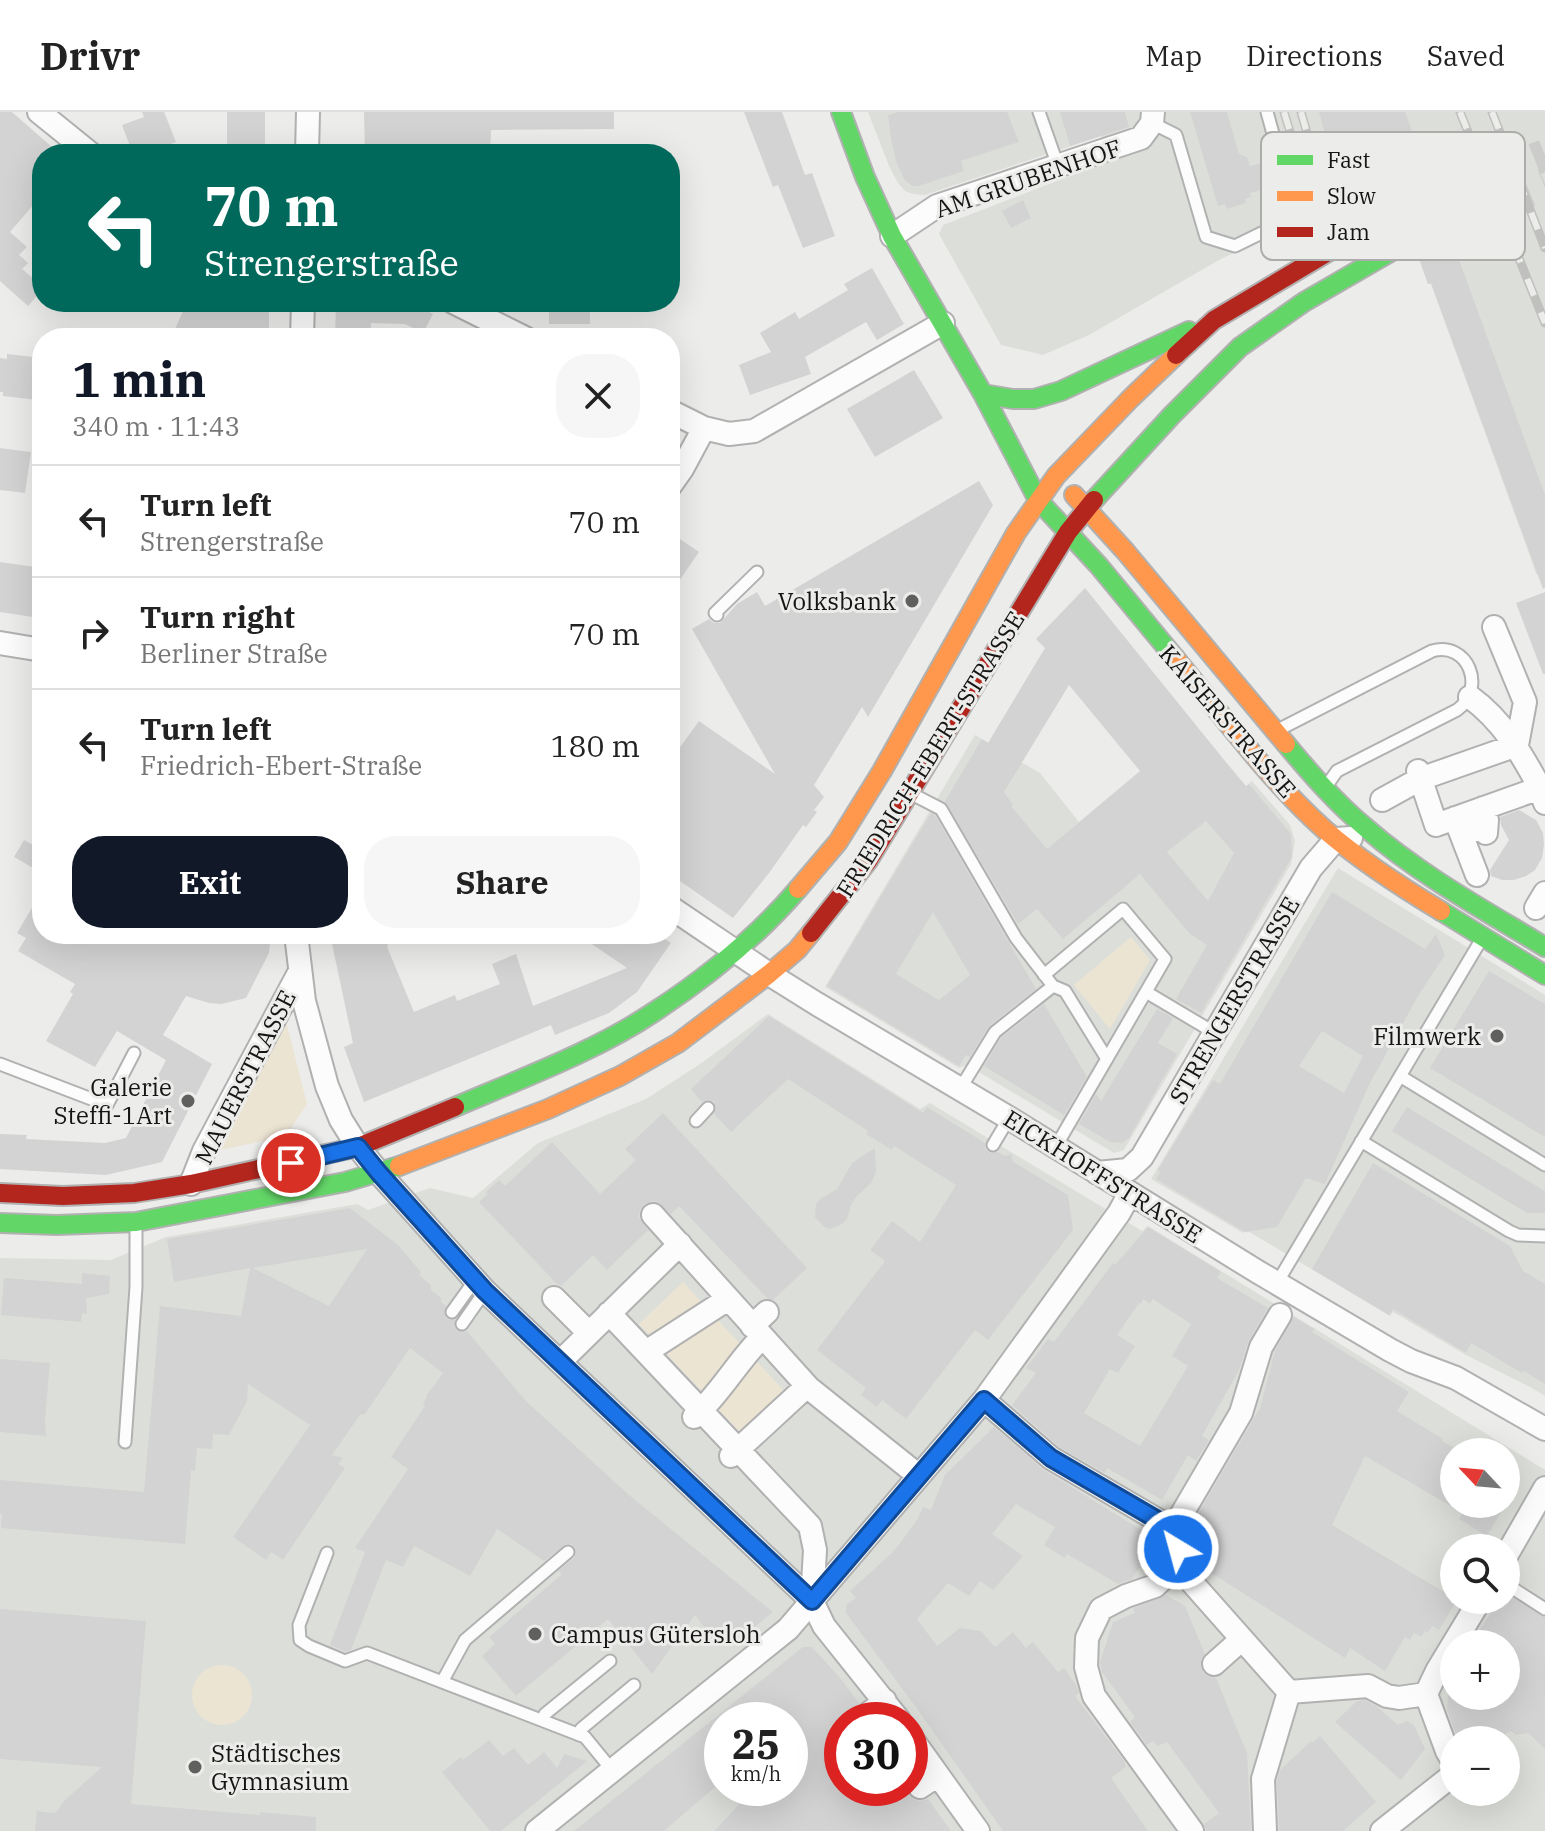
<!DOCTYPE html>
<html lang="en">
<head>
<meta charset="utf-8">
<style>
  :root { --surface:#fff; --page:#f6f6f6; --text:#222; --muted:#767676; --line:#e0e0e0; --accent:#111827 }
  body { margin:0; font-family:"IBM Plex Serif",serif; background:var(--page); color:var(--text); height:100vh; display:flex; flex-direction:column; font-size:30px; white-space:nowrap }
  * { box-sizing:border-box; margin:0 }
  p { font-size:26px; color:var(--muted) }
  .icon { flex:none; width:44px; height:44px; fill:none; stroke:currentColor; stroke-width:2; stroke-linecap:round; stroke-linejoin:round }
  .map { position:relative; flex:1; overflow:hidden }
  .details { position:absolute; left:32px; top:216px; width:648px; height:616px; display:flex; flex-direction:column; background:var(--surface); border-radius:32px; box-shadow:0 8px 32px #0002 }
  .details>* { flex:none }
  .banner { position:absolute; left:32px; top:32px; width:648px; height:168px; border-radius:32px; box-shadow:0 8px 32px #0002; background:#00695c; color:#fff; overflow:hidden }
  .needle { width:52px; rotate:296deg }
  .controls { position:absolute; left:1440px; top:1326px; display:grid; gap:16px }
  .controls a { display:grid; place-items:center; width:80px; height:80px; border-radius:50%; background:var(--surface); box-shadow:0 8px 32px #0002; font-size:40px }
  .speed { position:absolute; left:704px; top:1590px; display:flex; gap:16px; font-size:40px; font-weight:700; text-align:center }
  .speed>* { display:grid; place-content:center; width:104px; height:104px; border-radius:50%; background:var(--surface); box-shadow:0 8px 32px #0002; line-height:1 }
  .speed small { font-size:20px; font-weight:400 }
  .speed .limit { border:12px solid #d22; background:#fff; color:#111 }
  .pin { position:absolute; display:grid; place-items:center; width:68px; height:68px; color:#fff; margin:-34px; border:4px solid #fff; border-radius:50%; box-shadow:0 2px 8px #0007 }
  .me { position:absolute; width:88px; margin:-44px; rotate:323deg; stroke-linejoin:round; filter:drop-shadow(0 0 6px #0008) }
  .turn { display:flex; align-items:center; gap:28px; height:168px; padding:0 40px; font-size:36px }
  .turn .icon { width:104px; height:104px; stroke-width:2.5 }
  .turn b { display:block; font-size:56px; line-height:68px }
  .round { display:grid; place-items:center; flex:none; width:84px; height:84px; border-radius:32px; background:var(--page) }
  .summary { display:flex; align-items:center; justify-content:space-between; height:136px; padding:0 40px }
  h1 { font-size:48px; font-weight:800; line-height:60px; color:var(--accent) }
  .button { display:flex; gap:16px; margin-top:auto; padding:16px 40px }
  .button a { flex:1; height:92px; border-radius:32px; background:var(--accent); color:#fff; font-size:32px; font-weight:800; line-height:92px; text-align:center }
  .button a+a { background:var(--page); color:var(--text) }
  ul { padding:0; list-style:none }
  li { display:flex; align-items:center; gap:24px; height:112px; padding:0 40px; border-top:2px solid var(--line) }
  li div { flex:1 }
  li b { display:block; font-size:30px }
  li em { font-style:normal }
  header { display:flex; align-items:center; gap:48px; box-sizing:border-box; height:112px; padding:0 40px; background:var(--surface); border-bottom:2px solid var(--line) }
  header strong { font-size:38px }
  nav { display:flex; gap:44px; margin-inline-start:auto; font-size:28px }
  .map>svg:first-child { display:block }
</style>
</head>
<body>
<header>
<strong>Drivr</strong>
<nav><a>Map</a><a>Directions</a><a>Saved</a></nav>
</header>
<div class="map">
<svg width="1545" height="1719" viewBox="0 0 1545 1719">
  <rect width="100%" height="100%" fill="#ececeb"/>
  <path fill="#dcdfd9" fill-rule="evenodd" d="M868,0H1545V460L1537,463L1536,461L1431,172H1428L1389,66L1219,148L1089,223L1043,243L1001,233L939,122L943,113L1109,49L1101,24L925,83L913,82L905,79L898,71L889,54Z
    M975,623L1040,661L1079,710L1069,719L1140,763L1252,669L1290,713L1295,729L1291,752L1124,1038L1114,1041L967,953L959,956L825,875Z
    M1338,756L1545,883V1284L1530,1275L1466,1243L1393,1200L1390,1204L1246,1118L1243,1121L1151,1067Z
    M768,902L920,997L930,991L1142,1119L1148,1114L1545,1358V1719H0V1146L111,1148L166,1125L357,1092L368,1098L430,1076L473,1086L538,1031L646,987L700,952ZM1454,1340H1506V1392H1454ZM1454,1436H1506V1488H1454ZM1454,1532H1506V1584H1454ZM722,1608H790V1676H722ZM842,1608H910V1676H842ZM1454,1628H1506V1680H1454Z"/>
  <path fill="#ece4d3" d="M1131,825L1150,848L1110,917L1074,873Z
    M284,901L307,992L286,1024L211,1040Z
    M683,1170L707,1196L655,1229L639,1212Z
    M711,1201L746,1238L709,1287L660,1235Z
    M750,1242L785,1280L741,1321L714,1293Z
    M192 1583a30 30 0 1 1 60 0a30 30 0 1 1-60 0Z"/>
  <path fill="#d3d3d3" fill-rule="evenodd" d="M0,0H12L60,42H42V83L10,120L27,135L19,143L28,151L22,157L42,174V178L28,194L0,169Z
    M142,0H164L176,30L143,42H133L122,13L144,5Z
    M227,0H265V42H227Z
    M364,0H614V17L491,18L490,42H365Z
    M744,0H782L805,63L812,61L835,124L803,136L778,73L773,75Z
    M898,0H1007L1019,30L961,49L964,59L919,74H912L904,67L896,49L891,26L888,3Z
    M1060,0H1125L1129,15L1070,34Z
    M1190,0H1227L1239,42L1247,45L1250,54L1261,51L1268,76L1250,81L1251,85L1245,87L1246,91L1227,97L1225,92L1218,94Z
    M1319,0H1405L1545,383V476L1543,477L1431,171L1428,172L1419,146L1427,138L1430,127L1427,118L1417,111L1420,102L1418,93L1410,85L1402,82L1396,83L1379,33L1332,47Z
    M1023,88L1031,106L1011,116L1002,99Z
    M872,156L904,212L877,228L866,210L805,245L811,262L750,283L739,253L771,240L760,221L795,200L799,207L848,178L844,172Z
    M187,190L269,195V226H171Z
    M336,190H411L433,202L423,221L405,212L371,211L370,226H335Z
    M549,190H590V212H549Z
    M7,242L42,246V282L39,281L38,288L3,284V280H0V246L7,247Z
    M914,258L943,306L875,345L847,297Z
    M0,336L31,340L25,381L0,378Z
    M979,369L993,393L868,605L862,595L814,673L824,685L814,698L817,700L806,715L803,713L769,761L733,806L670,762V649L699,609L775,662L692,517L709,507L714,511H720L737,492L757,480L765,494Z
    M677,425L699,440L670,482V434Z
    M0,450L42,456V474H38L33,505L0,500Z
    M1085,476L1225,649L1246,674L1249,672L1291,722L1292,745L1201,901L1176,887L1207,833L1189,821L1140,762L1063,827L1037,797L1018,812L945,689L982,627L988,631L1045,536L1036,527ZM1069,573L1140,659L1047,737L1011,694L1013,693L1004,680ZM1206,709L1234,741L1208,789L1167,740Z
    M1545,480V562H1543L1516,491Z
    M1519,698L1536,708L1543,721L1544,733L1542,746L1535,758L1526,764L1514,768H1502L1491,764L1490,758L1509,728L1501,713L1500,705Z
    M931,701L935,703L1036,877L989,914L970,945L966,943L959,954L827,874ZM933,800L970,863L939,888L896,862Z
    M24,728L42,738V761L14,745Z
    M42,779V822H271L269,841L246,886L221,892L209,891L186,884L163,923L212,952L162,1050L106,1063L0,1057V1022L27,1023L26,1027L105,1031L126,1026L166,948L117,919L95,955L46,929L73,882L70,880L75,872L18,839L26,826L17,821Z
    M1332,780L1425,837L1436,822L1445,843L1418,884L1369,973L1325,1072L1306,1066L1277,1115L1245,1120L1156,1067L1160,1060L1158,1058L1213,968L1220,972ZM1322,919L1363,944L1344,981L1299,954Z
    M330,822H386L388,837L414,900L455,883L457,889L500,872L492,852L516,842L533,894L627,856L577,822H658L671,831L637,880L609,901L555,923L551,913L364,990L344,935L353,931Z
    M1489,859L1545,892V1025L1430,956Z
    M1044,892L1087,965L1064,1003L984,954L1001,926Z
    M1157,897L1173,906L1158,931L1177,942L1129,1026L1122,1031L1110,1030L1079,1012L1096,982L1101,989Z
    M769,904L923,1001L927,995L985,1031V1036L989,1041L998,1040L1005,1044L1012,1042V1049L1068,1083L1073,1118L988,1228L975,1218L906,1307L882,1288L877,1295L861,1283L866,1276L817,1238L885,1149L870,1138L892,1109L920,1130L956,1073L894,1034L892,1038L866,1022L868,1019L788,967L731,1020L714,1002L716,997L714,990L709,988L702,990L691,977Z
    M1407,995L1545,1079V1101H1527L1392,1019Z
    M663,1001L807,1156L773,1188L767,1186L679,1094L671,1102L658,1090L651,1089L644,1092L640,1098L639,1105L643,1112L650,1121L647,1119L607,1158L593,1143L561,1174L557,1172L479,1090L488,1082L486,1080L499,1068L505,1074L552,1030L600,1082L636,1048L625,1037Z
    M875,1036L876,1060L871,1071L855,1086L851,1093L847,1107L842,1112L830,1117L824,1115L815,1105L816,1092L820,1087L837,1077L852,1051Z
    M1373,1051L1510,1134L1523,1159L1545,1172V1272L1524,1259L1522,1261L1471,1231L1466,1241L1393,1197L1389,1203L1312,1157Z
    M350,1096L398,1133L421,1160L419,1163L431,1173V1178L441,1186V1190L446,1194L444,1200L446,1206L455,1208L454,1215L458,1219L462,1220L467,1219L526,1289L629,1383L773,1500L736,1530L720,1517L713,1527L695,1503L652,1562L608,1507L516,1584L482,1544L495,1532L489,1525L562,1462L558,1459L574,1446L576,1439L572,1432H566L544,1449L497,1417L470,1464L414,1434L403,1455L386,1448L351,1538L346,1540L330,1533L365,1440L355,1436L408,1357L391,1345L425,1294L423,1292L427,1285L426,1284L443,1261L410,1236L365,1302L360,1303L332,1343L343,1346L338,1352L345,1356L283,1448L271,1440L266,1448L233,1425L310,1313L248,1272L247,1289L229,1323L213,1322L212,1337L197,1336L195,1359L191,1358L185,1432L1,1416L2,1402H0V1368L144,1380L160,1194L241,1204L250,1156L174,1170L167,1127ZM367,1137L329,1194L253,1156Z
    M1148,1115L1221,1160L1217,1166L1268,1196L1249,1228L1239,1258L1202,1324L1209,1328L1196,1349L1188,1343L1162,1388L1107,1356L1105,1361L1059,1335L1012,1293L1036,1261L1026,1256L1048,1227L1054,1230L1113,1151L1115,1153ZM1143,1187L1150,1192L1153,1187L1191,1212L1172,1244L1188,1254L1140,1334L1084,1301L1110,1257L1118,1261L1135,1234L1117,1223L1139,1191L1141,1192Z
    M82,1161L110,1164L109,1182L86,1186L87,1202L82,1201L81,1210L1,1203L4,1166L82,1172Z
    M1294,1205L1314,1217L1312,1220L1409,1280L1397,1299L1443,1327L1442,1329L1453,1335L1443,1351L1454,1357V1396L1365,1344L1332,1413L1454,1486V1488H1457L1439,1518L1432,1514L1428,1521L1425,1519L1421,1525L1414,1521L1410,1528L1405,1525L1385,1559L1350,1536L1345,1546L1191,1448L1195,1407L1260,1296L1275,1239Z
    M0,1247L50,1251L45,1307L46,1324L0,1320Z
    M994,1315L1044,1358L1143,1419L1149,1440L1132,1467L1118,1472L1067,1442L1065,1446L1044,1433L1055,1415L1016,1392L992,1422L1023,1444L993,1478L980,1469L969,1484L948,1471L917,1507L937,1534L960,1516L981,1519L995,1535L1013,1520L1026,1536L1033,1530L1058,1560L1064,1556L1076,1573L1079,1581L1075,1584L1124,1649L1126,1655L1111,1666L1148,1719H1003L918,1598L846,1501V1493L856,1486L850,1479L895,1438L917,1408L923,1395L931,1398L945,1363Z
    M1469,1392H1506L1487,1424L1459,1407Z
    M1506,1482L1545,1505V1637L1528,1621L1517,1623L1510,1619L1494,1628H1458L1447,1598L1448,1584H1506V1532H1470L1500,1488H1506Z
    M1166,1483L1185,1494L1205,1542L1201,1548V1556L1203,1561L1209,1565L1216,1566L1247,1641L1251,1719H1206L1204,1712L1219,1701L1167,1630L1157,1634L1153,1629L1147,1633L1130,1610L1135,1605L1102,1560L1100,1550L1113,1510L1135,1501L1133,1496Z
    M0,1497L146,1509L131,1692L260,1703V1700L316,1705V1719H35L37,1699L55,1701L65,1688L102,1655L0,1647Z
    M803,1535H812L841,1567L859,1591L855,1597L856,1608H842V1676H906L908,1682L913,1687L920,1689L928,1687L951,1719H714L755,1676H790V1608H722V1669L664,1719H574Z
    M1365,1588L1376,1594L1398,1613L1407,1609L1414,1613L1425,1637L1401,1668L1335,1610L1357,1589Z
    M1320,1624L1376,1690L1343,1719H1279L1277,1669L1280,1658L1311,1629L1312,1631Z
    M489,1628L503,1644L514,1636L528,1653L544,1640L557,1656L564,1642L587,1649L501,1719H490L442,1660L461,1645L463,1648Z"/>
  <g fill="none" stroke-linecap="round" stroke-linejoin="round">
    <path stroke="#cccccb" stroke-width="32" stroke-dasharray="32 16" stroke-linecap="butt" d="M1401,101L1545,43
      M1411,128L1545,72"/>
    <g stroke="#b0b1b0" stroke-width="15">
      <path id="lane" d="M1039,0L1058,54
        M1267,0L1296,105
        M1152,11L1176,23L1206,125L1235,134L1373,66
        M717,503L715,501L757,460
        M1278,618L1432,539C1468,529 1487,576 1457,598L1337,659L1325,676
        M912,682L941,697L1016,826L1053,874L1065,879L1107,947
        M1044,863L1123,797L1165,847L1055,1036
        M1146,880L1215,921
        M0,952L107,993L134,941
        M1400,964L1545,1053
        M960,977L995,920L1053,874
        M696,1009L708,996
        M1361,1029L1509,1119L1518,1123L1545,1124
        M993,1033L1009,1006
        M1277,1171L1481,828
        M452,1200L475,1168
        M462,1212L485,1179
        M125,1330L136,1175V1113
        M327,1441L299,1513L300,1528L309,1534L345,1549L367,1541L585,1625L612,1658
        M1506,1472L1545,1497
        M442,1570L465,1528L568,1440
        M542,1608L545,1602L610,1549
        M579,1623L581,1617L634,1573"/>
    </g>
    <g stroke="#b0b1b0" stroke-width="26">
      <path id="street" d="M39,0L91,42
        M307,42L308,0
        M892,124L937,94L1141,26L1152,11L1153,0
        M453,190L525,226
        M302,226L303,190
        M670,299L704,316L729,322L754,319L943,211
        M670,374L682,357L704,316
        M0,531L42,538
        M1470,585C1503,609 1521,641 1540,676L1545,675
        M1418,659L1436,713L1540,676L1545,691
        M1382,688L1420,667L1517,633L1525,590L1494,515
        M1455,706L1477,763
        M1478,718L1483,696L1487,708L1486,721
        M670,795L769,862L817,892L1009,1006L1258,1160L1390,1238L1411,1249L1456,1266L1545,1317
        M1536,796L1545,781
        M296,822L304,889L327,974L341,1008L358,1035L379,1061L485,1179L812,1489L824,1514L899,1608
        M1097,1061L1128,1058L1142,1045L1311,756L1336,727L1351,726
        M191,1072L204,1039L300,859
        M653,1103L809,1276L919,1364
        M554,1186L589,1221
        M609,1201L810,1414L815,1438L812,1489
        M752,1214L767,1200
        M646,1240L728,1187
        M560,1250L680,1132
        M984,1288L1051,1346L1173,1417L1178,1437L1173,1457L1155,1474L1126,1484L1101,1497L1087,1526L1086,1555L1094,1584L1192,1719
        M694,1305C720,1282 737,1250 762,1225
        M731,1344L807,1274
        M1173,1417L1241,1301L1261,1235L1280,1203
        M1506,1444L1545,1376
        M1173,1457L1188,1466L1289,1580
        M1214,1552L1242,1527
        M1289,1580L1368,1574L1387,1584L1399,1586L1426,1582L1447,1639L1454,1651
        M1426,1582L1437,1559L1480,1488
        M868,1602L885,1589
        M910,1624L978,1719
        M920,1675L938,1663
        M537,1719L788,1517L984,1288L1119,1101L1130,1081
        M1265,1719L1263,1667L1289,1580
        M1382,1719L1454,1662"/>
    </g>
    <g stroke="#b0b1b0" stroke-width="22">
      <path id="fast" d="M841,0L865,65L892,124L983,282L1038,388L1099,454L1175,546
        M983,282L1013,287H1034L1061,279L1189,219
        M1094,388L1172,303L1240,235L1304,190L1411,128
        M1286,632C1311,662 1336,691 1366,716C1420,763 1484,798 1545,835
        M1441,799L1545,863
        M455,995C520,967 596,939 654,900C709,864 756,826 798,777
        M0,1111L57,1113L136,1110L345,1070L399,1054"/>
    </g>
    <g stroke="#b0b1b0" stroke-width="22">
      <path id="slow" d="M1074,383L1125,439L1286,632
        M1175,546C1222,603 1270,669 1325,718C1361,749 1401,775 1441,799
        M798,777L838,730L882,659L1016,421L1056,364L1131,286L1176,243
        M399,1054L548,997L620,964L678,931L769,862L797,838L811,821"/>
    </g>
    <g stroke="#b0b1b0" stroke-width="22">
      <path id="jam" d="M1176,243L1214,208L1328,140L1401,101
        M811,821L868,749L1068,420L1094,388
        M0,1081L63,1084L134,1081L191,1072L358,1035L455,995"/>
    </g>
    <use href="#lane" stroke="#fcfcfc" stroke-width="11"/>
    <use href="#street" stroke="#fcfcfc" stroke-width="22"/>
    <use href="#fast" stroke="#63d668" stroke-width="18"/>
    <use href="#slow" stroke="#ff974d" stroke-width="18"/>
    <use href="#jam" stroke="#b3261e" stroke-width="18"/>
    <g stroke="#c0c0bf" stroke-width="9">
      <path id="rail" d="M1284,0L1308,79
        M1301,0L1322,73
        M1460,0L1545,211
        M1492,0L1545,136"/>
    </g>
    <use href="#rail" stroke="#ecedea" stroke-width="6" stroke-dasharray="18" stroke-linecap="butt"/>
  </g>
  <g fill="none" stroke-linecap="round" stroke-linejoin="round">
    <g stroke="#114b97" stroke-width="20">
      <path id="route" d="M291,1051L358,1035L379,1061L485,1179L812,1489L984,1288L1051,1346L1173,1417L1178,1437"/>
    </g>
    <use href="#route" stroke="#1a73e8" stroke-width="14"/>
  </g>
  <g fill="#60605f" stroke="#ecedea" stroke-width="3">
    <circle cx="912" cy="489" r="8"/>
    <circle cx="1497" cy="924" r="8"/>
    <circle cx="188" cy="989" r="8"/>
    <circle cx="535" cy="1522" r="8"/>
    <circle cx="195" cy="1655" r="8"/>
  </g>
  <g text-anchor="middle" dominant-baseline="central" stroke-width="6" stroke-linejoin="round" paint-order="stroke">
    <g font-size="24" fill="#151514" stroke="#ecedea">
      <text transform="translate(1028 66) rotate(-19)">AM GRUBENHOF</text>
      <text transform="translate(1228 609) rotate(49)">KAISERSTRASSE</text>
      <text transform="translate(930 642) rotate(-58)">FRIEDRICH-EBERT-STRASSE</text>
      <text transform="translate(1234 888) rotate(-60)">STRENGERSTRASSE</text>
      <text transform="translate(245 965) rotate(-63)">MAUERSTRASSE</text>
      <text transform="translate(1103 1064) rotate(32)">EICKHOFFSTRASSE</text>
    </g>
    <g font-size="24" fill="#151514" stroke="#ecedea" text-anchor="end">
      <text x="896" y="489">Volksbank</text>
      <text x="1481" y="924">Filmwerk</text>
      <text x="172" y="975">Galerie<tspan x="172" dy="28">Steffi-1Art</tspan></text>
      <text x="551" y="1522" text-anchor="start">Campus Gütersloh</text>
      <text x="211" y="1641" text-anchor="start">Städtisches<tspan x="211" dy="28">Gymnasium</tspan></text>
    </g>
  </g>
  <rect x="1261" y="20" width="264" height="128" rx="12" fill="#ecedea" stroke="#acacaa" stroke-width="2"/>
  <rect x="1277" y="43" width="36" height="10" fill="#63d668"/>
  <rect x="1277" y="79" width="36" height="10" fill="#ff974d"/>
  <rect x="1277" y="115" width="36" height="10" fill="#b3261e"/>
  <g font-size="22" fill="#151514">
    <text x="1327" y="56">Fast</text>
    <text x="1327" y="92">Slow</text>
    <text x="1327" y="128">Jam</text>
  </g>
</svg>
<div class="controls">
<a><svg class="needle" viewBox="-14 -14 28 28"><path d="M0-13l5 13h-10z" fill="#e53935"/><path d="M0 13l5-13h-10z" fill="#767676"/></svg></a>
<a><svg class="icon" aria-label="search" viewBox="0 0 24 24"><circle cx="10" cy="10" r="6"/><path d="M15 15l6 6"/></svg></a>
<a>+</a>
<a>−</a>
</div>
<div class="speed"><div>25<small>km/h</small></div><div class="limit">30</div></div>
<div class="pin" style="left:291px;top:1051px;background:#d93025"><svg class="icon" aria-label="arrive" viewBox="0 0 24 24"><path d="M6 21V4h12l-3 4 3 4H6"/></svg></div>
<svg class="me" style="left:1178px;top:1437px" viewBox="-20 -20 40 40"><circle r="17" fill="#1a73e8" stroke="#fff" stroke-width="3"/><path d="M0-11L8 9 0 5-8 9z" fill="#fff"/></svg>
<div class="banner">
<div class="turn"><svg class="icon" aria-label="left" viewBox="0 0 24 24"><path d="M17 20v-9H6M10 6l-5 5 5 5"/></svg><div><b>70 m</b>Strengerstraße</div></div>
</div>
<section class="details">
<div class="summary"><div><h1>1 min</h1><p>340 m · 11:43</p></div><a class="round"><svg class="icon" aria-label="close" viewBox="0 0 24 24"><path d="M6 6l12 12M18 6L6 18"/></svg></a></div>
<ul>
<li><svg class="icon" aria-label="left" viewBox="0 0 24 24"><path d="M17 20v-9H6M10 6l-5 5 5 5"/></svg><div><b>Turn left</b><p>Strengerstraße</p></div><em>70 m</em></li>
<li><svg class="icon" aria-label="right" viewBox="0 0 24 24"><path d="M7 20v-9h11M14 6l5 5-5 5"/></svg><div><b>Turn right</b><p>Berliner Straße</p></div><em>70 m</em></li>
<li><svg class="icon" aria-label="left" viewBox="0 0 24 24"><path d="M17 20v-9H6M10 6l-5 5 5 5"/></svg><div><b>Turn left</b><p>Friedrich-Ebert-Straße</p></div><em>180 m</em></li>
</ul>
<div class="button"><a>Exit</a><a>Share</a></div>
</section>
</div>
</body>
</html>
